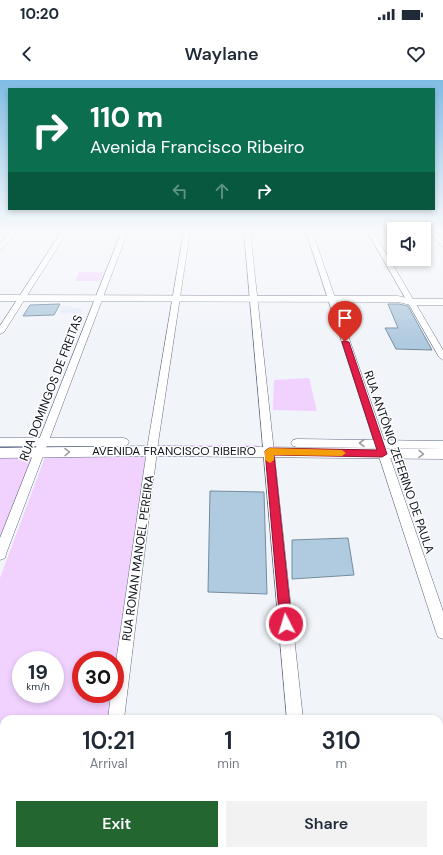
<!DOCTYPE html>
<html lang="en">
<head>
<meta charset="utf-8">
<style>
  :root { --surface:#fff; --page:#f2f2f3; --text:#1f2937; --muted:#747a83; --accent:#246630 }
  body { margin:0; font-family:"DM Sans",sans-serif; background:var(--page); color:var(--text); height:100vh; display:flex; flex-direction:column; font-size:15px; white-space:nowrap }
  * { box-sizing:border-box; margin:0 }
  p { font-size:13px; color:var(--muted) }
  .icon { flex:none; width:22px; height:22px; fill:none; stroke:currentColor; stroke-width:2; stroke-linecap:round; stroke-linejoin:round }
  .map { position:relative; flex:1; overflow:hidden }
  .sheet { position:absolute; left:0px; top:635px; width:443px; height:140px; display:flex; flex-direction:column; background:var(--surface); border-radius:12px 12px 0 0; box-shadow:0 2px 6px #0003 }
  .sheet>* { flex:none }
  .guide { position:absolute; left:8px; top:8px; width:427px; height:122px; border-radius:0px; box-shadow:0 2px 6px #0003; background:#0b6e4f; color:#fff; overflow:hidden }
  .controls { position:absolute; left:387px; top:142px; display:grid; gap:8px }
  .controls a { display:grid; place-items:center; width:44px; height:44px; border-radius:0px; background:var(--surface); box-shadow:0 2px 6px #0003; font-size:20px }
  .speed { position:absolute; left:12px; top:571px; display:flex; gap:8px; font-size:20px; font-weight:700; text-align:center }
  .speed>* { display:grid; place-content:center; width:52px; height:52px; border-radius:50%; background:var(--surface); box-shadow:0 2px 6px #0003; line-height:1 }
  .speed small { font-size:10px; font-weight:400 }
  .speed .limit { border:6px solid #d22; background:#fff; color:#111 }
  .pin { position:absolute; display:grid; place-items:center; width:34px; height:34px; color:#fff; margin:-41px -17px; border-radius:50% 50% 50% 0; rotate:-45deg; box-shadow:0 0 4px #0007 }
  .pin .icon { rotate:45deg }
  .me { position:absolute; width:44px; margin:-22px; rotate:355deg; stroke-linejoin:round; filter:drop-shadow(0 0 3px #0008) }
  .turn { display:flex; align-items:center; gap:14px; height:84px; padding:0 16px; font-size:18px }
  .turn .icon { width:52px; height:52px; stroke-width:2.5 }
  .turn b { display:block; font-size:28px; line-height:34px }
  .lanes { display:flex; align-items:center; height:38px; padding:0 16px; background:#0003; justify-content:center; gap:20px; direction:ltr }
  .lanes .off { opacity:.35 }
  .eta { display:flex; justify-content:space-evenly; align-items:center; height:68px; text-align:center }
  .eta b { font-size:24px; font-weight:600; line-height:28px }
  .action { display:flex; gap:8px; margin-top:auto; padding:8px 16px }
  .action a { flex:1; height:46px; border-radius:0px; background:var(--accent); color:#fff; font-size:16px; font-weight:600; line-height:46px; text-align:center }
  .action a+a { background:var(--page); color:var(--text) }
  .status { display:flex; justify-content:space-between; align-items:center; height:28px; padding:0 20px; background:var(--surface); direction:ltr }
  .status svg { height:11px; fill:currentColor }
  header { display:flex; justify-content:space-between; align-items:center; height:52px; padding:0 16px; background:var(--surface); font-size:18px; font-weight:600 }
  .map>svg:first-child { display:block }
</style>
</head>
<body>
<div class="status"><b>10:20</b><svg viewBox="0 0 49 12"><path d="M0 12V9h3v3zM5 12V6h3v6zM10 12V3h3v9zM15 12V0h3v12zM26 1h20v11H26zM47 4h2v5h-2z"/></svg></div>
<header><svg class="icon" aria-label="back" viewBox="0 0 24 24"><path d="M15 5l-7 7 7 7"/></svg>Waylane<svg class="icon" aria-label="heart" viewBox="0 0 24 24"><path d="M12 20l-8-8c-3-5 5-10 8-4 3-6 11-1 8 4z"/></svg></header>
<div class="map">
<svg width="443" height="775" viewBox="0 0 443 775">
  <rect width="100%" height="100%" fill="#f1f4f9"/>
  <path fill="#e6ecfa" d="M62,226H72L71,228H83L81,233L59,234Z"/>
  <path fill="#f1d2ff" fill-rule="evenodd" d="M79,192H104L100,201H75Z
    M309,298L317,331L273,330L274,300Z
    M165,365H256L261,368L161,367Z
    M34,376L0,461V377Z
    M45,377H146L115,591V580H81V614H112L108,639H4V744H0V498ZM21,580H55V614H21Z
    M0,769H4V771H82L84,775H0Z
    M256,771H285L290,775H110L114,772Z
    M443,771V775H326L330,772Z"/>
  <path fill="#b0cadf" stroke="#748ca0" d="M60,224L54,235L23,236L30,225Z
    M388,224H399L408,226L432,270L396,269L385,248H398Z
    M210,411L264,412L267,514L208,512Z
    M348,458L354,495L292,499V460Z"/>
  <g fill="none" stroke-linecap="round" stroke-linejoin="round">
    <g stroke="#626c85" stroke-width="1">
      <path id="minor" d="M11,151H17L2,169L0,170V164Z
        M62,151H68L4,252L0,254V246Z
        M122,151H128L6,474L5,478L0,480V458Z
        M184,151H190L158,363L124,639H108L111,614H115V589L148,363Z
        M244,151H250L303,639H287Z
        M306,151H312L443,531V559L438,557L436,552Z
        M367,151H373L443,270V280L439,277Z
        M428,151H434L443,161V167Z
        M0,750H4V770H0Z
        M439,753H443V773L435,771H439Z
        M88,771H108L107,775H87Z
        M298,771H318V775H298Z"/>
    </g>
    <g stroke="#626c85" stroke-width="1">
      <path id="tertiary" d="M0,215L398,216L411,219H443V225H411L398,222L0,221Z
        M0,358H123L127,359L129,362L127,365L123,366H0Z
        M297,359L443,361V369L297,367L293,366L291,363L293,360Z
        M152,366L443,369V379L152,376L0,378V368Z"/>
    </g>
    <use href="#minor" fill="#fff" fill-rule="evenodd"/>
    <use href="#tertiary" fill="#fff" fill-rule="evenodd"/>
  </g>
  <defs><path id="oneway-chevron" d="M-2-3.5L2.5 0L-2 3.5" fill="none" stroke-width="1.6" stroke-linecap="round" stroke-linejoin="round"/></defs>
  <g stroke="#9d9fa3">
    <use href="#oneway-chevron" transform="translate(362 363) rotate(-180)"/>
    <use href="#oneway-chevron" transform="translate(67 372) rotate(-1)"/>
    <use href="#oneway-chevron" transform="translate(421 374) rotate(1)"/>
  </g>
  <linearGradient id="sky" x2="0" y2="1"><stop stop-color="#7fbce4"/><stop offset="0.58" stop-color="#f9fafc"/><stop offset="1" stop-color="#f9fafc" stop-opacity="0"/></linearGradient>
  <rect width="443" height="260" fill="url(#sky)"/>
  <path fill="#e11d48" stroke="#92132f" d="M343,261L349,262L387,374L382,377L274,375L292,544L290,549L286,550L282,549L280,544L265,371L269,368L377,370L342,262Z"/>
  <path fill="#f59e0b" d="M269,368L342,370L346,373L342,376L274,375V380L270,383L265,380V371Z"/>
  <g text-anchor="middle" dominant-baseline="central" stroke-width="3" stroke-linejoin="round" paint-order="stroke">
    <g font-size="12" fill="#0b0f18" stroke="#fff">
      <text transform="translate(51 308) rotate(-69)">RUA DOMINGOS DE FREITAS</text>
      <text x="174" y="371">AVENIDA FRANCISCO RIBEIRO</text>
      <text transform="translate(399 382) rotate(71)">RUA ANTÔNIO ZEFERINO DE PAULA</text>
      <text transform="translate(138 478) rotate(-82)">RUA RONAN MANOEL PEREIRA</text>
    </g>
  </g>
</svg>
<div class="controls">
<a><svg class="icon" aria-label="sound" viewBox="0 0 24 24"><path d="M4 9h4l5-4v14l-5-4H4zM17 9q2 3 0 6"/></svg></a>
</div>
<div class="speed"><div>19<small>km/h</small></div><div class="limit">30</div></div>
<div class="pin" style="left:345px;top:262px;background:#d93025"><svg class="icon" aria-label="arrive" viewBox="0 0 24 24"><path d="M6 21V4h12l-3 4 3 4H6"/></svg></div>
<svg class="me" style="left:286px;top:544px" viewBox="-20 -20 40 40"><circle r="17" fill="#e11d48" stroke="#fff" stroke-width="3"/><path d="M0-11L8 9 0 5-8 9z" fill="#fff"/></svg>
<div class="guide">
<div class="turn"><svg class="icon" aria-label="right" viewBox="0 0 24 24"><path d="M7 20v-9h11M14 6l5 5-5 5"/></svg><div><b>110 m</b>Avenida Francisco Ribeiro</div></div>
<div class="lanes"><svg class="icon off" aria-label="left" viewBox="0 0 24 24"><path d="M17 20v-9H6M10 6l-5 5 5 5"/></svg><svg class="icon off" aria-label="ahead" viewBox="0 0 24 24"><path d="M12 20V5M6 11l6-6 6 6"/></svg><svg class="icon" aria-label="right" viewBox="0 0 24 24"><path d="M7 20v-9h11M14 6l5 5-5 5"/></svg></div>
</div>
<section class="sheet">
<div class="eta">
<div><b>10:21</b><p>Arrival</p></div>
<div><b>1</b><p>min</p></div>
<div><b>310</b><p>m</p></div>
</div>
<div class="action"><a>Exit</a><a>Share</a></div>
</section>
</div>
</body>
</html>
